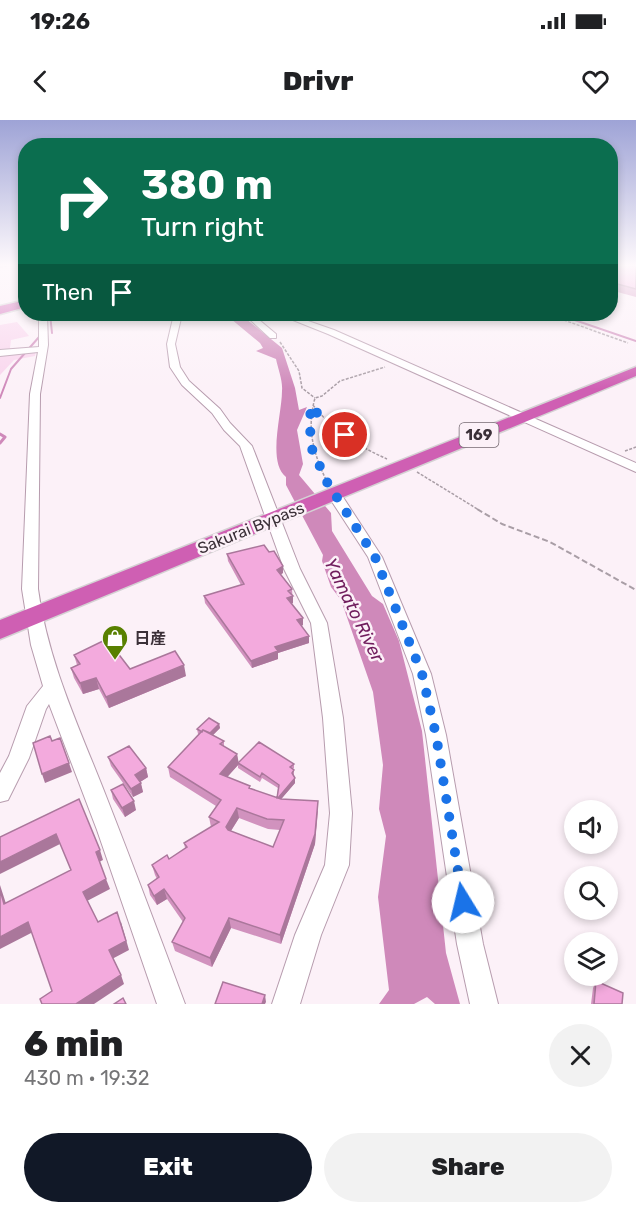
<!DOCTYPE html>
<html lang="en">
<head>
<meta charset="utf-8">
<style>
  :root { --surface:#fff; --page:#f2f2f2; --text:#202124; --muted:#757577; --accent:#111827 }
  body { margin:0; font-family:Rubik,"Noto Sans JP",sans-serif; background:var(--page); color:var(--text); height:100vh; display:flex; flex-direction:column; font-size:22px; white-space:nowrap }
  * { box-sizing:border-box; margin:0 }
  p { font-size:20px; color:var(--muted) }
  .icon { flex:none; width:33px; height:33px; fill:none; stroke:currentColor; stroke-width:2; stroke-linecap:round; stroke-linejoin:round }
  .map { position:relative; height:884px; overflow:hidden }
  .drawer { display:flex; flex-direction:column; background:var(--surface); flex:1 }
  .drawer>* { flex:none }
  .banner { position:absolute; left:18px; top:18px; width:600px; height:183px; border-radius:24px; box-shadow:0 3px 9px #0003; background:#0b6e4f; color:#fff; overflow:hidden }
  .buttons { position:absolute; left:564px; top:680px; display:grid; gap:12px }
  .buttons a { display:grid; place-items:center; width:54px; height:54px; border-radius:50%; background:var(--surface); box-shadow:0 3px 9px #0003; font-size:30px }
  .pin { position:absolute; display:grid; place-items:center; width:51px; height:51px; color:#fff; margin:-26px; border:3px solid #fff; border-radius:50%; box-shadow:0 2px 6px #0007 }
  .me { position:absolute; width:66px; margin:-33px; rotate:351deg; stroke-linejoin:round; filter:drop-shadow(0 0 4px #0008) }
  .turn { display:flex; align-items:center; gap:21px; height:126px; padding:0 24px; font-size:27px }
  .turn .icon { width:78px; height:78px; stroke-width:2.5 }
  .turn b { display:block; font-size:42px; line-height:51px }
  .then { display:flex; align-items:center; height:57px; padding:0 24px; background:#0003; gap:12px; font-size:22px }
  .round { display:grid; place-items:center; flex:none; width:63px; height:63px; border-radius:32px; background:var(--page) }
  .headline { display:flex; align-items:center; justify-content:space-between; height:102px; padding:0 24px }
  h1 { font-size:36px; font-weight:800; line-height:45px }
  .primary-button { display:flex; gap:12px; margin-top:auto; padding:12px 24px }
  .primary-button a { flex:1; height:69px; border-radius:36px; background:var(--accent); color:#fff; font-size:24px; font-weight:800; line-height:69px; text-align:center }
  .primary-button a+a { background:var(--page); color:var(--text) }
  .status { display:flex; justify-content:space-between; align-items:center; height:42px; padding:0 30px; background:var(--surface); direction:ltr }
  .status svg { height:16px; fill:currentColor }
  header { display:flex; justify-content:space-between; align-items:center; height:78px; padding:0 24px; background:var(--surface); font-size:27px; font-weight:800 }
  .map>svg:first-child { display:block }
</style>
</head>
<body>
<div class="status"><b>19:26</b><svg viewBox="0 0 49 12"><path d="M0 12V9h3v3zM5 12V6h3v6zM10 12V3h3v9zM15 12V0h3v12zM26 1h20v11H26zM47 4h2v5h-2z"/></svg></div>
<header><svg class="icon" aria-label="back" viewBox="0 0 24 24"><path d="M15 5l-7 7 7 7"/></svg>Drivr<svg class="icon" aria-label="heart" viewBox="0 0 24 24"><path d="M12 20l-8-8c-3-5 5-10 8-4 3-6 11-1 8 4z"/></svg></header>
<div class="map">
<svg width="636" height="884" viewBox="0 0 636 884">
  <rect width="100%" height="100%" fill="#fcf1f8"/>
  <path fill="#f9d4ed" d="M17,202L29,216L11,220L10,228L37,227L35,236L14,240L0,255V205Z"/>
  <path fill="#cf89ba" d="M225,194H240L282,228L295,268L299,290L307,287L297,310L303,344L299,355L331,393L332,411L372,476L383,484L399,521L422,611L446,833L460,884H435L427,877L414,884H379L389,870L378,777L386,716L379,689L383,645L373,572L341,480L331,467L322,441L323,435L286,365V357C267,342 282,294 282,271C283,261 278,249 276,239L256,231L263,228L260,223Z"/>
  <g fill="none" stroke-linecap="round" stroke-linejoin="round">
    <path stroke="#cf89ba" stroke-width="2" d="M50,194L52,213
      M557,194L636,221
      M0,278L11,249L39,217"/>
    <path stroke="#cf89ba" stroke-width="3" d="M0,314L5,317L0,323"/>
    <g stroke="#b79cae" stroke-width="2">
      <path id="minor" d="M39,194H47L48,225L40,274L38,469C48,542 79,607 106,676C133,745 159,814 185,884H157L97,710L49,584L46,589L29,638L8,680L0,682V653L9,636L27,586L43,566L31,525L22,469L30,274L38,232L0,236V230L39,227Z
        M174,194H182L175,224L180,247L189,261L220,289L230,303L252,326L300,449L327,503L343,598L352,693L349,745L321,815L300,884H272L295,815L325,745L330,693L323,598L311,503L284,449L240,326L224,310L212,293L182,265L170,247L167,224Z
        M244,194H252L276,214V218H270Z
        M278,194H288L334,210L636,343V352L328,214Z
        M334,370L339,371L382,437L431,554L446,615L483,824L498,884H470L457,824L426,615L413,554L368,437L327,374Z"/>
    </g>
    <g stroke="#d4d1d3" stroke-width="3">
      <path id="highway" d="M26,180V187L0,194V186Z
        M636,247V256L0,519V500Z"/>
    </g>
    <path stroke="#a99ea6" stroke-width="1.5" stroke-dasharray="3 1.5" stroke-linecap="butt" d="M0,147L17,145
      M547,194L628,223
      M280,222L299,251L302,268L315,278
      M313,285C332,310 358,326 387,339
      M625,331L636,327
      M417,352L479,390
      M328,364C314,335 306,310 315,278L322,276L340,261L385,247"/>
    <path stroke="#a99ea6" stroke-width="2" stroke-dasharray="6 3" stroke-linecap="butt" d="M477,389L502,404L550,422L636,470"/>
    <use href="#minor" fill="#fff" fill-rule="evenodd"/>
    <use href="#highway" fill="#cf5fb3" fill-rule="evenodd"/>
  </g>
  <path fill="#d192be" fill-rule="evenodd" d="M610,146H636V177L610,170Z
    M227,434L283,453L281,454L292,469L293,483L291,484L303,505L301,506L309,523L278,533V539L252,548L205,483L204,476L241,465L228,441Z
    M74,535L130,549L186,556L109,588L99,569L83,574L74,558L71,548L77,545Z
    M219,604L220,608L213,615L224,621V627L237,634L238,643L294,644V648L293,649L294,650V656L295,658V663L281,679L318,691L315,724L281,824L231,808L212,847L175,831L172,822L183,802L167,779L157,785L150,775L148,765L157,759L155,755L152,745L169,739L185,728L184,723L211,707L209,697L216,686L170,657L168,647L199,614H198L197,609ZM238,645V648L260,662L262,658L278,668L277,678L250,669L227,657ZM239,698L268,709L280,710L273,727L231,711Z
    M108,637L146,648L148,657L140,662L143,672L133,677L111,646Z
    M111,670L136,690L125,697L113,679Z
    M596,861L622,884H591L593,868Z"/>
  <path fill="#aa779b" d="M283,446V453L278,456L277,450Z
    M293,476V483L287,485V478Z
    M303,498V505L297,508V500Z
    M309,516V523L278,533V539L252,548L251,541L275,527Z
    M184,545L186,556L109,588L106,577Z
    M96,558L99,569L83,574L80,563Z
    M219,604L220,608L208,620V615Z
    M237,634L239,644L221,664L220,654Z
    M69,643L72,652L45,663L42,654Z
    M146,648L148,657L137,664L135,655Z
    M295,658V663L277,684V680Z
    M141,663L143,672L133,677L131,669Z
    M134,681L136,690L125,697L122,688Z
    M318,681L315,724L281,824L280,815Z
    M237,688L239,698L227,717L226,707Z
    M56,714L60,724L0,754V742Z
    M100,730L103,740L99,742L96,732Z
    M106,759L110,769L87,781L83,772Z
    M0,765L9,793L4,784L0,770Z
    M164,769L167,779L157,785L154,776Z
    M229,798L231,808L212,847L210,838Z
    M28,802L33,812L0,829V817Z
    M121,802L129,830L112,839L109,830Z
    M121,855L124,864L94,884H76Z
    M265,875L266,882L265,884H262Z"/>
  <path fill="#f3aadd" stroke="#aa779b" stroke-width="1.5" fill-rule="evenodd" d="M618,145L636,146V169L610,162V146Z
    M264,425L269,432L274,431L283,446L277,450L292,469L288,471L293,476L287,478L303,498L297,500L309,516L275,527L278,531L251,541L204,476L244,464L227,434Z
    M107,519L130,549L175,531L184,545L106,577L96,558L80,563L71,548L80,544L74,535Z
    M209,598L219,604L210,613L203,610L202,612L197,609Z
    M203,610L224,621L220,624L237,634L220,654L250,666L249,668L281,679L318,681L315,714L280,815L229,798L210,838L172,822L185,798L164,769L154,776L148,765L159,757L152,745L167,735L169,739L187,727L184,723L219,702L209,697L221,680L168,647ZM237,688L267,699L284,700L273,727L228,710L226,707Z
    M50,616L52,621L60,618L69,643L42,654L33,623Z
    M259,622L294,644L290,647L294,650L292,653L295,658L278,678H277L279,665L262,653L260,657L238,643Z
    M129,626L146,648L135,655L141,663L131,669L108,637Z
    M123,664L134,681L122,688L111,670Z
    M79,679L100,730L96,732L106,759L83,772L98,802L117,792L126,821L109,830L121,855L76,884H42L40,879L52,871L28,802L0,817V770L4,784L71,750L56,714L0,742V717Z
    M596,861L623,873L622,884H594Z
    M223,862L265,875L262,884H215Z
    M123,878L126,884H114Z"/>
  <linearGradient id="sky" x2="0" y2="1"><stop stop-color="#9ea3d6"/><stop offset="0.54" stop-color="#fef9fc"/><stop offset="1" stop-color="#fef9fc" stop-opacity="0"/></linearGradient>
  <rect width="636" height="269" fill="url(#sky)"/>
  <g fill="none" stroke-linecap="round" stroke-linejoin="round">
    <path stroke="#1a73e8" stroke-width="10" stroke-dasharray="0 18" d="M345,315L317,293L313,285L309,299L312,329L327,362L375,437L422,554L436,615L463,782"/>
  </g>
  <defs>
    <g id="shop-pin" transform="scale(1.35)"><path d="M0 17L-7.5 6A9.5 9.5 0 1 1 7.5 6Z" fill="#588000" stroke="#fcf1f8"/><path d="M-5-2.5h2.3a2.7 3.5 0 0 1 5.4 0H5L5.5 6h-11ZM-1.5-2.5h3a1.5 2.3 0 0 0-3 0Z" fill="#fff"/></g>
  </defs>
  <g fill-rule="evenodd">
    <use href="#shop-pin" x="115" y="518"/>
  </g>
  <g text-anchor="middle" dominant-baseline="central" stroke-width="5" stroke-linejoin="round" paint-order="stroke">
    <rect fill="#fcf1f8" stroke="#756a72" stroke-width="1.5" x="459.5" y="303" width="39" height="24" rx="4.5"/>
    <g font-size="15" font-weight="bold" fill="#3b3038">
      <text x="479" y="315">169</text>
    </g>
    <g font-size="16" fill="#3b3038" stroke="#fcf1f8">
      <text transform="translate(251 408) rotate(-22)">Sakurai Bypass</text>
    </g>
    <g font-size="16" font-weight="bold" fill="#3b3038" stroke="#fcf1f8" text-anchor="start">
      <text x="134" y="518">日産</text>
    </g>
    <g font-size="18" font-style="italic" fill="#701d5d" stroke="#fcf1f8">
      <text transform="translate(354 490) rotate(64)">Yamato River</text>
    </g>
  </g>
</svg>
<div class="buttons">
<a><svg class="icon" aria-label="sound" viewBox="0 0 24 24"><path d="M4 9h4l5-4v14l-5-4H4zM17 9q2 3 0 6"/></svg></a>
<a><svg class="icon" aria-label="search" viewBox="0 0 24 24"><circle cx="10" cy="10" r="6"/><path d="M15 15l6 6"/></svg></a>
<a><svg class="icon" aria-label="layers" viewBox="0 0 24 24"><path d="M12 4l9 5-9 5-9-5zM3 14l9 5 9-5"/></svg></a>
</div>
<div class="pin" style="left:345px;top:315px;background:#d93025"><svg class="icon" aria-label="arrive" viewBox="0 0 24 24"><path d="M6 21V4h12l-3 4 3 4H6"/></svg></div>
<svg class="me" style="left:463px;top:782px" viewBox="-20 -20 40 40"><circle r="19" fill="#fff"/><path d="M0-13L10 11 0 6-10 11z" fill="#1a73e8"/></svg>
<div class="banner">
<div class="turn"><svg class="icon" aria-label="right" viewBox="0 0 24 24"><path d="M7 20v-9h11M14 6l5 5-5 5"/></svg><div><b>380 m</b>Turn right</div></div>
<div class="then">Then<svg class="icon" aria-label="arrive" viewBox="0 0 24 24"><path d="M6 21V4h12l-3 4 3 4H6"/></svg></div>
</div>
</div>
<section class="drawer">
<div class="headline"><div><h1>6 min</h1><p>430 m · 19:32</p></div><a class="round"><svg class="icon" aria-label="close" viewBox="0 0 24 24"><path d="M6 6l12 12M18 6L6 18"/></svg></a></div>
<div class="primary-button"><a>Exit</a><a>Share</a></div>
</section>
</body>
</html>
